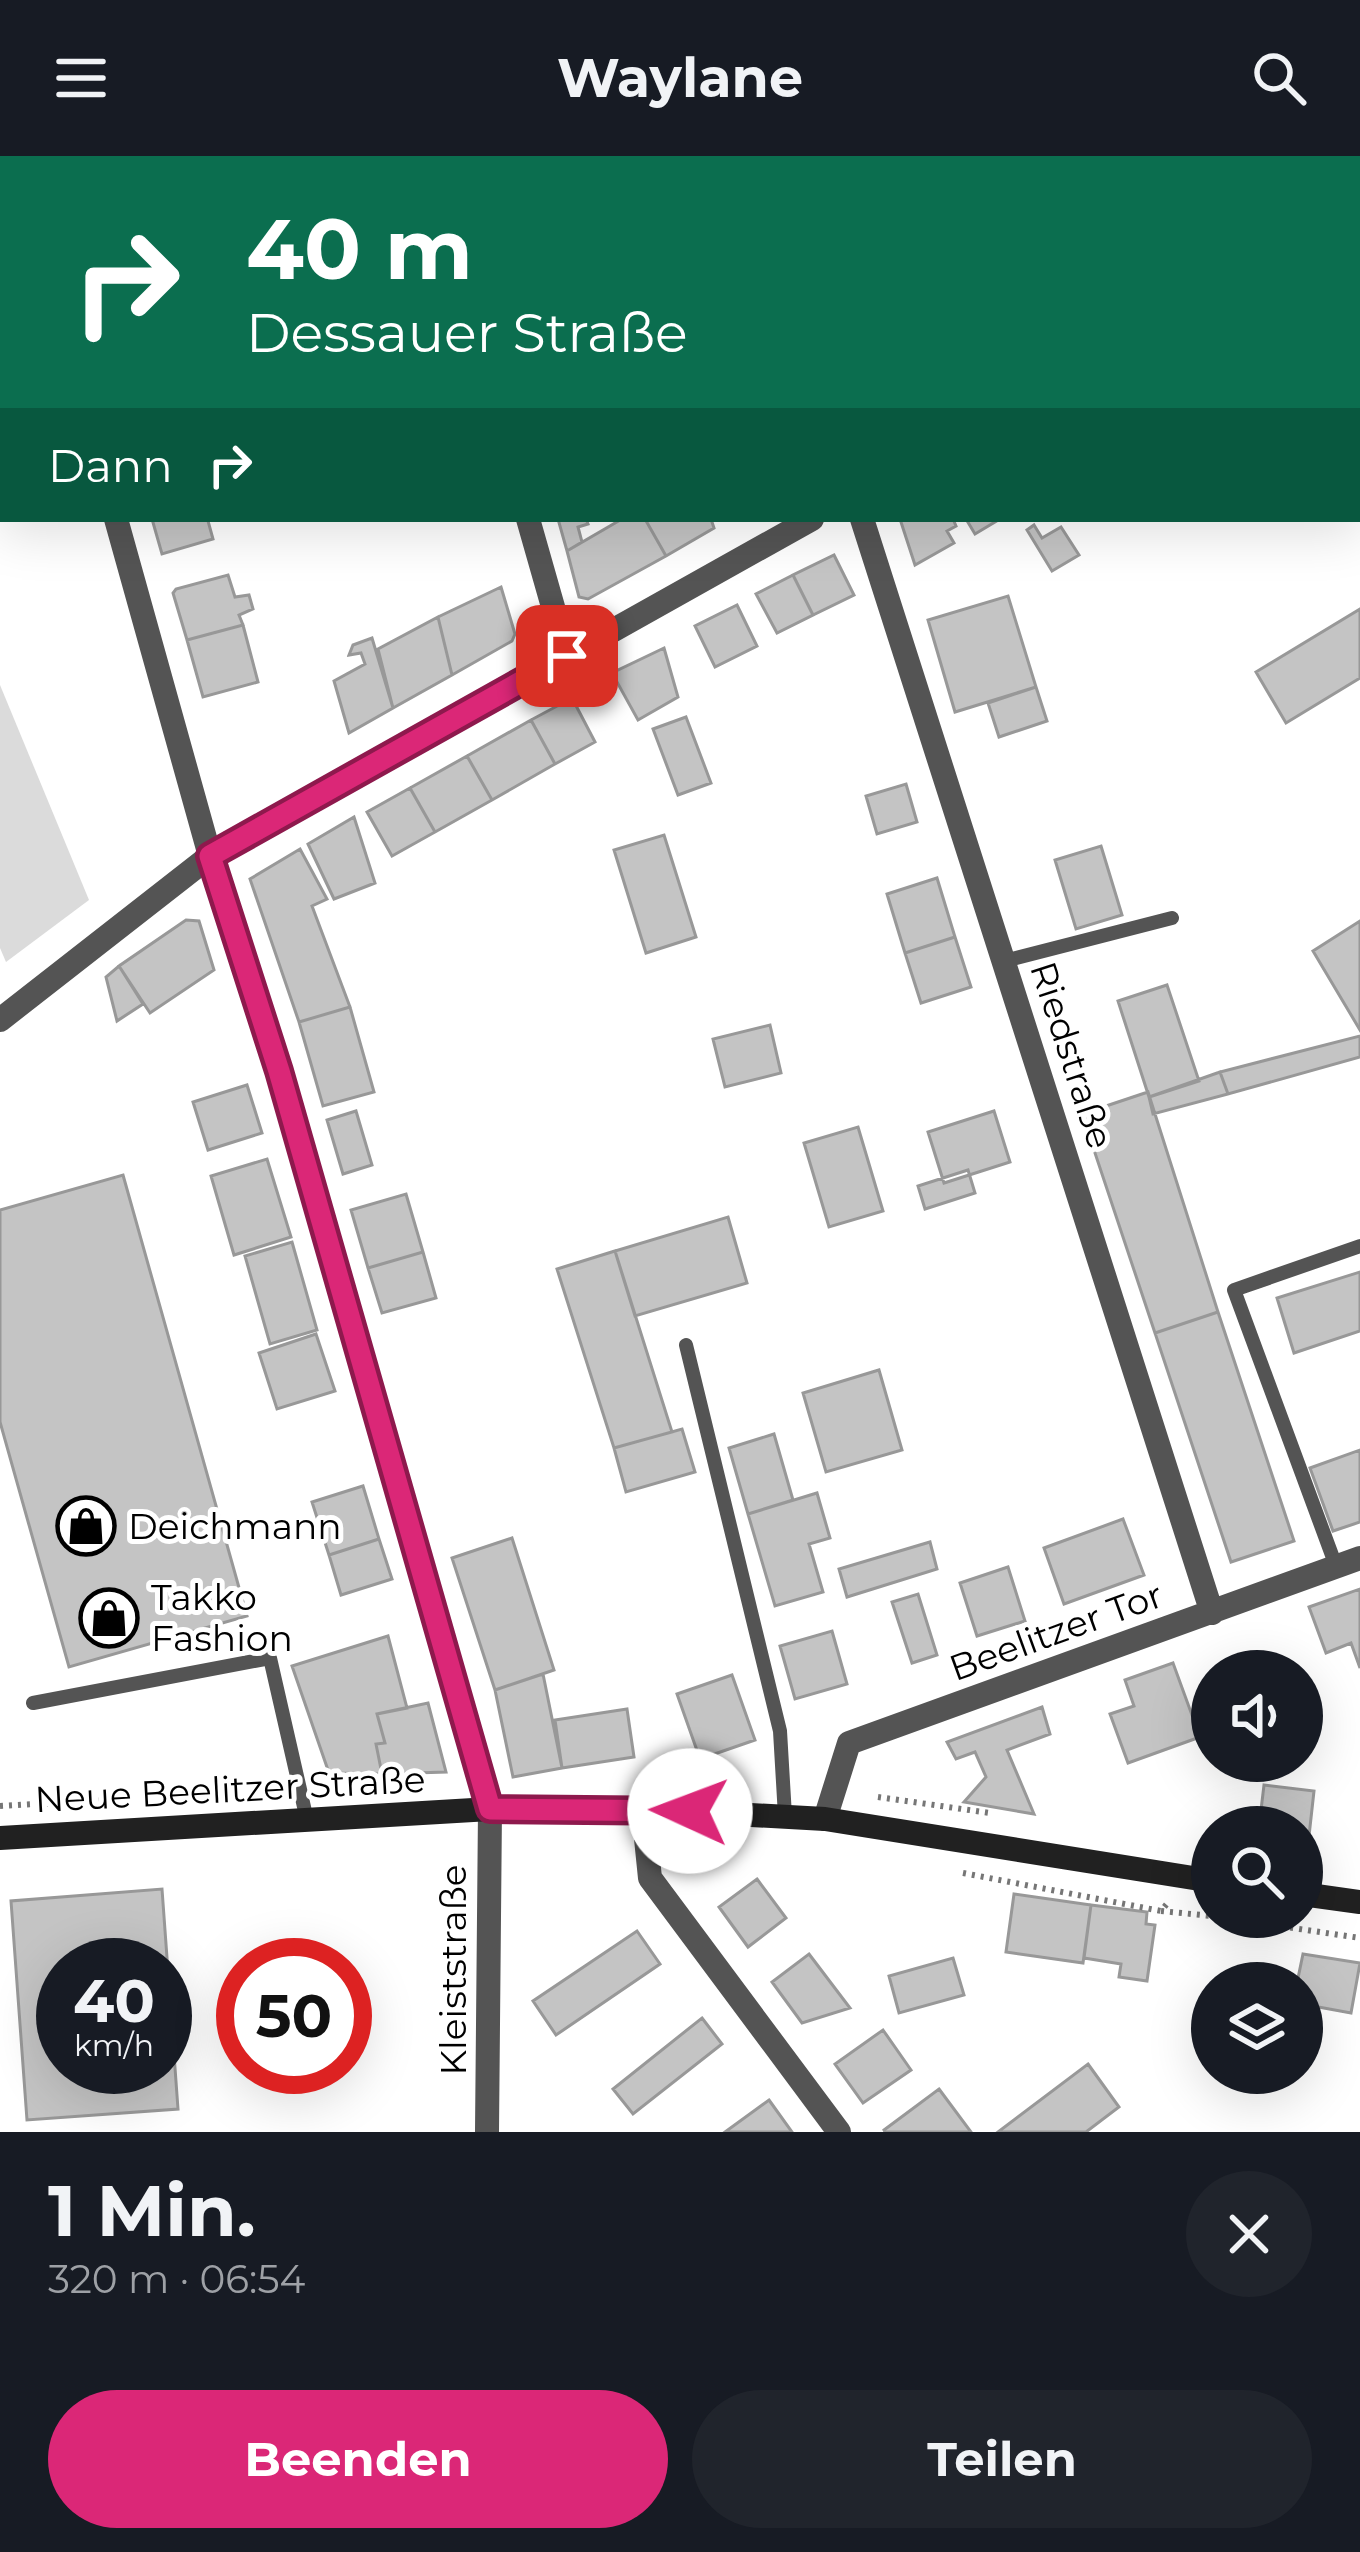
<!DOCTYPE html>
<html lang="de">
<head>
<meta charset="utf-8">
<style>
  :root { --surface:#171b24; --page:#20242c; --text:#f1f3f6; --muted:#9ea1a6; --accent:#db2777 }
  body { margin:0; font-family:Montserrat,sans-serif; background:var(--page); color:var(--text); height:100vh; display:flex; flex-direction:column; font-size:45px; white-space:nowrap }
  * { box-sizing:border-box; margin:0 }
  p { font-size:39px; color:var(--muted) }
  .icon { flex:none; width:66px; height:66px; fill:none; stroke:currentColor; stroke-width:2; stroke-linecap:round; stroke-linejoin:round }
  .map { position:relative; height:1976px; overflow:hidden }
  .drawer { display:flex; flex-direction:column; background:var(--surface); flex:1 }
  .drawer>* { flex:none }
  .hud { position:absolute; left:0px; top:0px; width:1362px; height:366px; box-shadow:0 12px 48px #0002; background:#0b6e4f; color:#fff; overflow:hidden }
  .controls { position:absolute; left:1191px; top:1494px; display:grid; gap:24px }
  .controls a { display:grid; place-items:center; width:132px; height:132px; border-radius:50%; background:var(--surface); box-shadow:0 12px 48px #0002; font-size:60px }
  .speed { position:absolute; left:36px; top:1782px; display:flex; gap:24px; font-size:60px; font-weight:700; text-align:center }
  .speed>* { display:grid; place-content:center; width:156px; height:156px; border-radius:50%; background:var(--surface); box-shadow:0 12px 48px #0002; line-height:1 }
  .speed small { font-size:30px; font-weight:400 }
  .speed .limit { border:18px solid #d22; background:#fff; color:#111 }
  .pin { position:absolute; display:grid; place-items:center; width:102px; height:102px; color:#fff; margin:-51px; border-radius:24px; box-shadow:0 6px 18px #0006 }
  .me { position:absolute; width:132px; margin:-66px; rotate:272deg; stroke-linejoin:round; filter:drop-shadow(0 0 9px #0008) }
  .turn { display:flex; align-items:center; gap:42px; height:252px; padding:0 48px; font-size:54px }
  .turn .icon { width:156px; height:156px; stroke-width:2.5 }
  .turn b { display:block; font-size:84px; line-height:102px }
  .then { display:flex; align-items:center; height:114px; padding:0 48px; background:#0003; gap:24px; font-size:45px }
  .round { display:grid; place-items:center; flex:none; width:126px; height:126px; border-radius:63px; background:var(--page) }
  .head { display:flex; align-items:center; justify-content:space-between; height:204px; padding:0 48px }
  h1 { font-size:72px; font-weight:700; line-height:90px }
  .cta { display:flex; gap:24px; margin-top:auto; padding:24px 48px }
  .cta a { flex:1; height:138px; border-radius:72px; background:var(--accent); color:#fff; font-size:48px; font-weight:700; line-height:138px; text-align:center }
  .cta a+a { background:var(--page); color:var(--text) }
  header { display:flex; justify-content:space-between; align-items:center; height:156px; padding:0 48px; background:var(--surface); font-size:54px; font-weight:700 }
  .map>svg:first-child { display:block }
</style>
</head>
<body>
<header><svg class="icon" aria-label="menu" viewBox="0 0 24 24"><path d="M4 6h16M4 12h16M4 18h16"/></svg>Waylane<svg class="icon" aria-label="search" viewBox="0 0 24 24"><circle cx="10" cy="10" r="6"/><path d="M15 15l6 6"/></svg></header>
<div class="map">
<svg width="1360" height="1976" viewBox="0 0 1360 1976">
  <rect width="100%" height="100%" fill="#fff"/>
  <path fill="#dbdbdb" d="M0,529L89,744L6,806L0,792Z"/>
  <path fill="#c4c4c4" stroke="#989898" stroke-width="3" fill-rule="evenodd" d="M46,0H108L105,3Z
    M460,0H527V3H461Z
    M994,0H1048L1050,3H996Z
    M152,363H213L208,365L213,383L162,398Z
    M558,363H586L588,368L578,371L582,386L567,395Z
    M622,363H645L666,400L588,443L579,441L567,395Z
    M645,363H711L714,372L666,400Z
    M900,363H953L956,370L947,375L954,387L915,409Z
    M966,363H1000L975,378Z
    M1034,369L1042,382L1061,371L1079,399L1052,415L1027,374Z
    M834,399L854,439L813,459L793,419Z
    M228,419L235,441L249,439L253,453L239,459L243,469L187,484L173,437L176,433Z
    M793,419L813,459L777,477L756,438Z
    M501,431L515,478L512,485L452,519L438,461Z
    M1008,440L1036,531L955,556L928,464Z
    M737,449L757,490L715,511L695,470Z
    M1360,453V522L1286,567L1256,516Z
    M438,461L452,519L393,552L378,493Z
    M243,469L258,526L203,541L187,484Z
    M372,482L393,552L349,577L334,525L365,508L361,497L349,499L353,489Z
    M664,492L678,541L638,564L612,517Z
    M1036,531L1047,565L999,581L988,547Z
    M572,542L595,586L555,608L531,564Z
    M686,561L711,627L678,639L653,573Z
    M531,564L555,608L492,644L467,600Z
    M467,600L492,644L435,676L410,632Z
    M906,628L917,666L877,678L866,640Z
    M410,632L435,676L392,700L367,656Z
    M354,661L375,727L334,743L308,688Z
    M664,679L696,781L646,797L614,694Z
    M1101,690L1122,759L1076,773L1055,704Z
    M300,693L327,743L312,750L350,851L299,866L250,723Z
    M937,722L955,781L905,797L887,738Z
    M186,764L199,765L214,814L150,857L119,810Z
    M1360,765V874L1313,795Z
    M955,781L971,831L921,847L905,797Z
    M119,810L143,848L117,865L106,821Z
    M1167,829L1199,925L1149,941L1118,845Z
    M350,851L374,936L323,950L299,866Z
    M770,869L781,917L725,931L713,883Z
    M1360,880V901L1228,938L1220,916Z
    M1220,916L1228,938L1153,958L1149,941Z
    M247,929L262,977L208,994L193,946Z
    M1148,936L1218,1156L1155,1177L1082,958Z
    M356,955L372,1009L343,1018L327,964Z
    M994,955L1010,1006L944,1027L928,976Z
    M858,971L883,1055L829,1071L804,987Z
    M267,1003L291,1081L234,1099L211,1020Z
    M968,1014L975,1037L925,1053L918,1030Z
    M123,1019L247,1460L69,1511L0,1266V1054Z
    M406,1038L423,1096L368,1112L351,1054Z
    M728,1061L747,1127L635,1160L615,1095Z
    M292,1086L317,1174L270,1188L245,1100Z
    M615,1095L672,1276L614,1292L557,1113Z
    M423,1096L436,1142L382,1157L368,1112Z
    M1360,1116V1175L1294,1197L1277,1142Z
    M1218,1156L1294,1385L1231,1406L1155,1177Z
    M316,1178L335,1235L277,1253L259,1197Z
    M879,1214L902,1294L826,1316L803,1237Z
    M682,1273L695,1316L626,1336L614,1292Z
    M774,1278L793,1344L748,1358L729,1292Z
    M1360,1294V1366L1333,1375L1310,1312Z
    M363,1330L379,1383L329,1399L312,1346Z
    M817,1337L830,1382L809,1388L823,1436L775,1450L748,1358Z
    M1123,1363L1144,1419L1064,1448L1044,1392Z
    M512,1382L554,1514L495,1534L452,1402Z
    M379,1383L392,1423L341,1439L329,1399Z
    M930,1386L937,1413L847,1441L839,1413Z
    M1008,1411L1025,1465L977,1480L960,1427Z
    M1360,1433V1512L1351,1487L1326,1497L1309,1451Z
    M918,1438L937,1499L912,1507L892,1446Z
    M832,1475L847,1528L795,1543L780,1490Z
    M388,1480L407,1552L377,1558L385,1587L376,1588L382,1618L329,1617L292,1510Z
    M1173,1507L1200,1581L1128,1607L1110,1558L1134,1550L1125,1524Z
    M543,1518L562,1612L513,1621L495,1534Z
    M732,1519L755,1584L700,1603L677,1538Z
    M428,1547L446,1616L382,1618L376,1588L385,1587L377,1558Z
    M1042,1551L1050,1578L1007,1594L1034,1658L964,1646L986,1621L975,1596L956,1603L947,1586Z
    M627,1553L634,1601L562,1612L555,1564Z
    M1264,1629L1314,1635L1309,1680L1302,1679V1671H1259Z
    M757,1723L786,1762L748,1791L719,1751Z
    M162,1733L178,1953L27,1964L11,1745ZM63,1809H165V1911H63Z
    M1014,1738L1091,1749L1083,1807L1006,1796Z
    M1091,1749L1147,1756L1146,1768L1155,1769L1147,1825L1119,1821L1121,1808L1084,1802Z
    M637,1775L660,1808L556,1879L533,1845Z
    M809,1798L850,1852L802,1867L772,1826Z
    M1303,1798L1360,1807L1351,1857L1302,1848V1827H1297Z
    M953,1802L964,1839L899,1857L889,1820Z
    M702,1862L722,1888L633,1958L613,1933Z
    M883,1874L911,1914L863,1947L835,1908Z
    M1088,1908L1119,1951L1086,1976H998Z
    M939,1933L971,1976H885L884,1974Z
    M769,1944L792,1976H725Z"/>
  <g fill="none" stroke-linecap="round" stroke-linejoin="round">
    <path stroke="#767676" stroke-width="6" stroke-dasharray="3 6" stroke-linecap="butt" d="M0,187L3,186
      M878,1641L990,1657
      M0,1650L110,1644
      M963,1717L1161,1755L1170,1744
      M1161,1755L1212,1760
      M1219,1761L1360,1782"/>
    <path stroke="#545454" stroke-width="14" d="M1004,805L1172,762
      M686,1189L780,1575L785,1660
      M1336,1410L1234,1134L1360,1090
      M33,1547L270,1502L307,1664"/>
    <path stroke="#545454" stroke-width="24" d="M11,0L12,3
      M425,0L426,3
      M1298,0L1299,3
      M1359,99L1360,101
      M0,234L3,233
      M116,363L210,700L279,915L490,1653L487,1976
      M528,363L567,500
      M862,363L1212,1457
      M643,1653L650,1722L839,1976
      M825,1663L849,1587L1360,1402"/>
    <path stroke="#545454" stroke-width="24" d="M1359,52L1360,51
      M0,864L210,700L812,363"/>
    <path stroke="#212121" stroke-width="24" d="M0,1682L490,1653H643L825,1663L1212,1725
      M1302,1738L1360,1746"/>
  </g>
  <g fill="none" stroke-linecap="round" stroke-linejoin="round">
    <g stroke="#8e194d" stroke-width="30">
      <path id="route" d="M567,500L210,700L279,915L490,1653L690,1655"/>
    </g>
    <use href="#route" stroke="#db2777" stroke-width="21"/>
  </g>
  <defs>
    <g id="shop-ring" transform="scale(3)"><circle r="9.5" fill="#fff" stroke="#000" stroke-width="1.5"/><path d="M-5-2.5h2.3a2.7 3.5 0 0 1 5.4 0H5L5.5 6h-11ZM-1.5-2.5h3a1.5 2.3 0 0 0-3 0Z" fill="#000"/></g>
  </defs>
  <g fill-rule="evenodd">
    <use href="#shop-ring" x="86" y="1370"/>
    <use href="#shop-ring" x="109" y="1462"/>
  </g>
  <g text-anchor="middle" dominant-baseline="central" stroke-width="10" stroke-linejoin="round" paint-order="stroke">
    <g font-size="36" fill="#000" stroke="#fff">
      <text transform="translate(1072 899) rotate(72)">Riedstraße</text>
      <text transform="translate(1056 1475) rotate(-20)">Beelitzer Tor</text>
      <text transform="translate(230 1633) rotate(-3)">Neue Beelitzer Straße</text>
      <text transform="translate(453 1814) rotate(-90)">Kleiststraße</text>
    </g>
    <g font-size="36" fill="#000" stroke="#fff" text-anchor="start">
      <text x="128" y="1370">Deichmann</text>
      <text x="151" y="1441">Takko<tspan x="151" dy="41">Fashion</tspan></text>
    </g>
  </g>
</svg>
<div class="controls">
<a><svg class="icon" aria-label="sound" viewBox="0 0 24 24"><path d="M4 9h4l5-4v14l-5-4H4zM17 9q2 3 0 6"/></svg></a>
<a><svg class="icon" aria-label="search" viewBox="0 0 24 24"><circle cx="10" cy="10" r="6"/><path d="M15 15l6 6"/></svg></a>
<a><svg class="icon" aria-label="layers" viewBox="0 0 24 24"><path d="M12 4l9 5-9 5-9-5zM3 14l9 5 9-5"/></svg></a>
</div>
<div class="speed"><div>40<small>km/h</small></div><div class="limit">50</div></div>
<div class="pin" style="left:567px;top:500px;background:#d93025"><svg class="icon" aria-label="arrive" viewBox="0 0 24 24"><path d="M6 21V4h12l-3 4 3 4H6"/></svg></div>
<svg class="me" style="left:690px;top:1655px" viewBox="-20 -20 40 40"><circle r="19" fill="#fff"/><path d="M0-13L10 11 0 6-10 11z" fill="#db2777"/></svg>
<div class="hud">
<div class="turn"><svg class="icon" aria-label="right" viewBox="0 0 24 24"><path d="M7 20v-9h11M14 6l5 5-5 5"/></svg><div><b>40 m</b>Dessauer Straße</div></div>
<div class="then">Dann<svg class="icon" aria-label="right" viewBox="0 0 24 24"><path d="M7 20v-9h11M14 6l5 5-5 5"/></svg></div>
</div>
</div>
<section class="drawer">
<div class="head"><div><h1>1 Min.</h1><p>320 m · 06:54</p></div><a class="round"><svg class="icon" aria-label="close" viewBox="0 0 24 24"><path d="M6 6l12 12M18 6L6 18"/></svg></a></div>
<div class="cta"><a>Beenden</a><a>Teilen</a></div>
</section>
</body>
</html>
